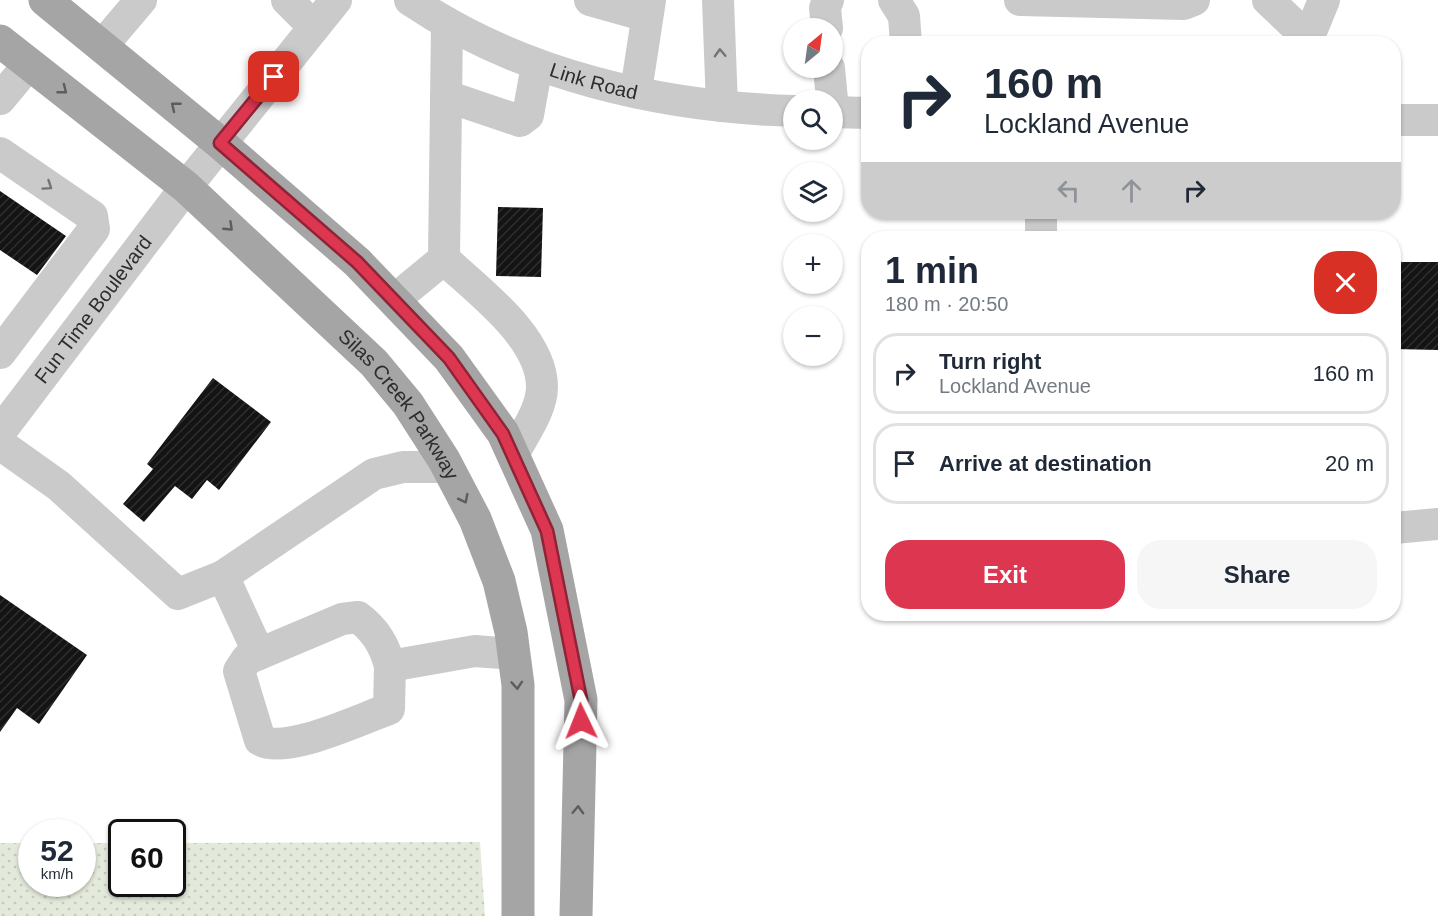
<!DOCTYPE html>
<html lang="en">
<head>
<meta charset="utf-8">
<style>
  :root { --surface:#fff; --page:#f6f6f7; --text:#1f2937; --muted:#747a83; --line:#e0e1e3; --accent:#dd3651 }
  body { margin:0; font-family:Arial,sans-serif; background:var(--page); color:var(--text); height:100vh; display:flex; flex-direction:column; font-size:22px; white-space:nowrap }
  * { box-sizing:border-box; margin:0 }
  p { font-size:20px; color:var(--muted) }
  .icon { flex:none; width:33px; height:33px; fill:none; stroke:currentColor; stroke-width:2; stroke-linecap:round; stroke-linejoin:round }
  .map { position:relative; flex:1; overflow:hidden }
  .panel { position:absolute; left:861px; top:231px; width:540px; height:390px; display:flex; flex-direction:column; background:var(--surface); border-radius:24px; box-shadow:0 2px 4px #0004 }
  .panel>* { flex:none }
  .hud { position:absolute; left:861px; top:36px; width:540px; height:183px; border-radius:24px; box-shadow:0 2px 4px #0004; background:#fff; color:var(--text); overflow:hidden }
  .needle { width:39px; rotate:29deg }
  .fabs { position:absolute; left:783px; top:18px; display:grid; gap:12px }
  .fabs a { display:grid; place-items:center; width:60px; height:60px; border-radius:50%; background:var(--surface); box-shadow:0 2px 4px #0004; font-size:30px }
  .speed { position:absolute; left:18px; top:819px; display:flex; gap:12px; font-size:30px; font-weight:700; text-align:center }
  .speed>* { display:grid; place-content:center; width:78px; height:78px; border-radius:50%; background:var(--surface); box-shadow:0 2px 4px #0004; line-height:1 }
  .speed small { font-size:15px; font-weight:400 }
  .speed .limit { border:3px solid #111; border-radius:9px; background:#fff; color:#111 }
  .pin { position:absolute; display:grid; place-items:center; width:51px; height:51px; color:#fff; margin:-26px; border-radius:12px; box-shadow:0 3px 9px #0006 }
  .me { position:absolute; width:66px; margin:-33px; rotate:358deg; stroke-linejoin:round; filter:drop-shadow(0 0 4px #0008) }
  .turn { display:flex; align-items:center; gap:21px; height:126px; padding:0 24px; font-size:27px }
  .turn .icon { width:78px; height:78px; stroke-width:2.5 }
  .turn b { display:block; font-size:42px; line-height:51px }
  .lanes { display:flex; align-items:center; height:57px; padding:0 24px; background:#0003; justify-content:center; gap:30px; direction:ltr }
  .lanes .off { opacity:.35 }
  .round { display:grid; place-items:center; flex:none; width:63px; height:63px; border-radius:24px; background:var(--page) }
  .overview { display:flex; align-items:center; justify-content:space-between; height:102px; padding:0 24px }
  h1 { font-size:36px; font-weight:700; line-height:45px }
  .cta { display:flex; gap:12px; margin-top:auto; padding:12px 24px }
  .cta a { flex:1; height:69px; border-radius:24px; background:var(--accent); color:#fff; font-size:24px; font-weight:700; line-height:69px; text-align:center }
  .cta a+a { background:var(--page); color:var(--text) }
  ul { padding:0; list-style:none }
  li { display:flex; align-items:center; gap:18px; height:81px; margin:0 12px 9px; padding:0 12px; border:3px solid var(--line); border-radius:24px }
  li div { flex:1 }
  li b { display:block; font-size:22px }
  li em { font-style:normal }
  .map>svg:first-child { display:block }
</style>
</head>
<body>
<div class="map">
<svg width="1438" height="916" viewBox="0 0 1438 916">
  <defs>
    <pattern id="grass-dots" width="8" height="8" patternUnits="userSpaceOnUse" patternTransform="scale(1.5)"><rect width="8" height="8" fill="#e4eadb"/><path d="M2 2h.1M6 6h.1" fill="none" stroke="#c4c9bc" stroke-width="1.8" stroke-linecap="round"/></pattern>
    <pattern id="building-hatch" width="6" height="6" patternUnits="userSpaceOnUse" patternTransform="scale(1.5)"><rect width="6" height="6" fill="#141414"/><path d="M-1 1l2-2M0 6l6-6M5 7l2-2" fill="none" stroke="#2e2e2e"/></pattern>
  </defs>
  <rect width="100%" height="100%" fill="#fff"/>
  <path fill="url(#grass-dots)" d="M480,842L485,916H0V843H31L32,884H82L83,843H121L122,884H172L173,843Z"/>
  <path fill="url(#building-hatch)" d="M0,191L66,236L37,275L0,250Z
    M498,207L543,208L541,277L496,276Z
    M1394,262H1438V350L1394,349Z
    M213,378L271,422L219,490L207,480L192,499L175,486L144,522L123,504L153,469L147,464Z
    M0,595L87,655L39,724L17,708L0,732Z"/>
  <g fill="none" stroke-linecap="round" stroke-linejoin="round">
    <g stroke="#cacaca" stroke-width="32">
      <path d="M287,0L314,27"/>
      <path id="s1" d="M410,0C521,75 660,107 794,111"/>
      <path d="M590,0L647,16"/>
      <path d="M718,0L722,106"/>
      <path d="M894,0L904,16L906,44"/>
      <path d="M1020,0L1184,4L1194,0"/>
      <path d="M1268,0L1307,37"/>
      <path d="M827,28L825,8L828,0"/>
      <path d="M1306,44L1324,0"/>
      <path d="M102,46L141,0"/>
      <path d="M829,68L832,100"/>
      <path d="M636,91L650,0"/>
      <path d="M446,96L520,121L528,115L537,65"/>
      <path d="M0,99L29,64"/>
      <path d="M832,112L868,113"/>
      <path d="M1394,120H1438"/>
      <path d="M0,153L92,216L94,229L0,353"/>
      <path d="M1041,238V212"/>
      <path d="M444,259L447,23"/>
      <path d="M394,300L444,259C478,291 542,337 542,387C542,410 523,435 513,455"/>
      <path id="s2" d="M0,432L186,187L336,0"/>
      <path d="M0,444L59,486L178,594L223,576L374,474L403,467H448"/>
      <path d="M1394,528L1438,524"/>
      <path d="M223,576L259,654"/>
      <path d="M390,666L389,709C360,719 286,755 260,740L239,671L247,659L342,619L358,617C375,630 384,644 390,666L475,651L514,654"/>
    </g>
    <g stroke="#a5a5a5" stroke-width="33">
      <path d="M45,0L220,143L357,262L449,358L503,433L547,530L581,700L576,916"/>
      <path id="s3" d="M0,41L186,187L374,363L408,404L444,460L475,519L499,581L511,632L518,685V916"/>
    </g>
  </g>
  <defs><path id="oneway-chevron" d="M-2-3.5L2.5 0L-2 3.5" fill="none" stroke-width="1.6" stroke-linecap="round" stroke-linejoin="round" transform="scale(1.5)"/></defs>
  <g stroke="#747474">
    <use href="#oneway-chevron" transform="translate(720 53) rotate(-92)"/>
    <use href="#oneway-chevron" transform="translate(48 186) rotate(34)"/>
  </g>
  <g stroke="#5d5d5d">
    <use href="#oneway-chevron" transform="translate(63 90) rotate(38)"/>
    <use href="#oneway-chevron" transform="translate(175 106) rotate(-141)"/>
    <use href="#oneway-chevron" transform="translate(229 227) rotate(43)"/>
    <use href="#oneway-chevron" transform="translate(464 499) rotate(63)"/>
    <use href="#oneway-chevron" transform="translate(517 685) rotate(86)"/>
    <use href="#oneway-chevron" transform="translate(578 810) rotate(-88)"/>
  </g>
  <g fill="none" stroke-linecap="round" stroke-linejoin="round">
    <g stroke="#902335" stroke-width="15">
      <path id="route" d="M274,77L220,143L357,262L449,358L503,434L547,531L581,700V721"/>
    </g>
    <use href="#route" stroke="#dd3651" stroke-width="10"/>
  </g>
  <g text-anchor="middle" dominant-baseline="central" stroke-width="6" stroke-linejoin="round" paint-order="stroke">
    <g font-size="20" fill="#2d2d2d" stroke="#fff">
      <text stroke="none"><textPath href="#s1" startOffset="202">Link Road</textPath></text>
      <text stroke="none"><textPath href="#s2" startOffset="154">Fun Time Boulevard</textPath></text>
      <text stroke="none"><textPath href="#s3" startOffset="542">Silas Creek Parkway</textPath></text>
    </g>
  </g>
</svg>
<div class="fabs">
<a><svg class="needle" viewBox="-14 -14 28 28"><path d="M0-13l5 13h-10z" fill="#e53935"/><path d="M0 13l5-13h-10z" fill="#747a83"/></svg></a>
<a><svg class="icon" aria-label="search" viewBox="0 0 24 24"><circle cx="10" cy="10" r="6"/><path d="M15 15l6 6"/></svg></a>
<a><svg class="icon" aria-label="layers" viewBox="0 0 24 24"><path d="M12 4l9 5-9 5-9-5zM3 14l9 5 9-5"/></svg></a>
<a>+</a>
<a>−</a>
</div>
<div class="speed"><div>52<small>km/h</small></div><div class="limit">60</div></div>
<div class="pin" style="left:274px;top:77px;background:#d93025"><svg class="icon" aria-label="arrive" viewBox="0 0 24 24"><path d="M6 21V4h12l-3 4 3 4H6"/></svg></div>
<svg class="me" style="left:581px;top:721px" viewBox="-20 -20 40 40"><path d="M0-17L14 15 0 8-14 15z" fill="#dd3651" stroke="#fff" stroke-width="4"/></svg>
<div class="hud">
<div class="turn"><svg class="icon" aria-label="right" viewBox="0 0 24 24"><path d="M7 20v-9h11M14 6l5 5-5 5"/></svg><div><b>160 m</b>Lockland Avenue</div></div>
<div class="lanes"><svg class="icon off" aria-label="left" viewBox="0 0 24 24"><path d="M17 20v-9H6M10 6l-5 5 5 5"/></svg><svg class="icon off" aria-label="ahead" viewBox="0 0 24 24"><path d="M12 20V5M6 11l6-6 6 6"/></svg><svg class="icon" aria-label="right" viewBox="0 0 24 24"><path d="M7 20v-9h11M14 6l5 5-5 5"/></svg></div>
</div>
<section class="panel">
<div class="overview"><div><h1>1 min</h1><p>180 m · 20:50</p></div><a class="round" style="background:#d93025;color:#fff"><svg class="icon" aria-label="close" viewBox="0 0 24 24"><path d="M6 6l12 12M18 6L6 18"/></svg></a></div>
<ul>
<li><svg class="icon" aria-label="right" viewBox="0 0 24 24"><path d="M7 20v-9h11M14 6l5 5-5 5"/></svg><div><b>Turn right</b><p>Lockland Avenue</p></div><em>160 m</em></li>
<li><svg class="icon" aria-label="arrive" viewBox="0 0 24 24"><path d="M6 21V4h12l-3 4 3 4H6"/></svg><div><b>Arrive at destination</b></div><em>20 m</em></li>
</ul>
<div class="cta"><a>Exit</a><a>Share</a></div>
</section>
</div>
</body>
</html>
